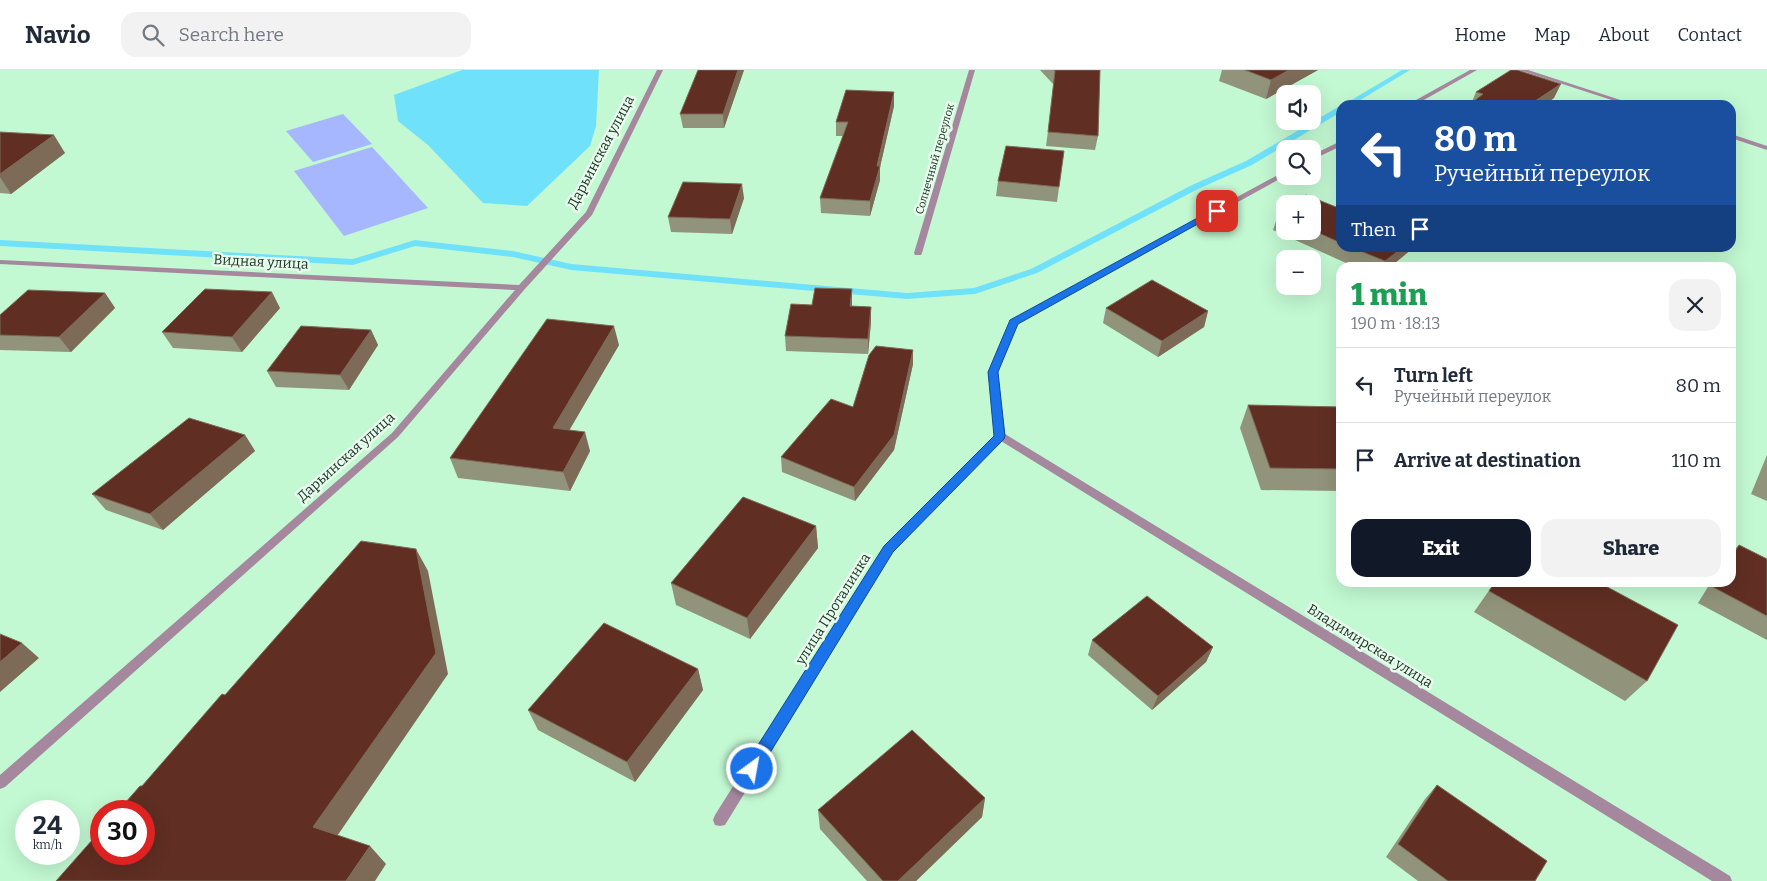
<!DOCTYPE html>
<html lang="en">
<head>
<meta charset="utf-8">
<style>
  :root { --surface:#fff; --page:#f2f2f3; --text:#1f2937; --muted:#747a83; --line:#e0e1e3; --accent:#111827 }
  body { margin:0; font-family:Bitter,serif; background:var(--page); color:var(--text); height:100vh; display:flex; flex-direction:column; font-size:19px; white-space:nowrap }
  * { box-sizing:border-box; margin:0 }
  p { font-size:16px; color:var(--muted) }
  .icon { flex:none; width:28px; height:28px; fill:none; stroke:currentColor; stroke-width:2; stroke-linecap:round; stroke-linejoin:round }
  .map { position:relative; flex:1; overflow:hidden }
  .drawer { position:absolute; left:1336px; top:192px; width:400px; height:325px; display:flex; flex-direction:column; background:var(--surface); border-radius:15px; box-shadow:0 5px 20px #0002 }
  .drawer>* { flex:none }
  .guide { position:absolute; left:1336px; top:30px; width:400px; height:152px; border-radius:15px; box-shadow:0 5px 20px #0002; background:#1a4fa0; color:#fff; overflow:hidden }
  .controls { position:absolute; left:1276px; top:15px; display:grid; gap:10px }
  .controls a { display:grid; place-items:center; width:45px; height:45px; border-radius:10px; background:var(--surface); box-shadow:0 5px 20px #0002; font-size:25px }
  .speed { position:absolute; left:15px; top:730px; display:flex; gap:10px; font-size:25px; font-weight:700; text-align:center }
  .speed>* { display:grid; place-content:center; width:65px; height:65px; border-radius:50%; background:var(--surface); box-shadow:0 5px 20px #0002; line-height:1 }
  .speed small { font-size:12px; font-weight:400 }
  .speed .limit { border:8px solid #d22; background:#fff; color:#111 }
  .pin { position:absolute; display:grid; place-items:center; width:42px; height:42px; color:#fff; margin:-21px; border-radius:10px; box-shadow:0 2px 8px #0006 }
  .me { position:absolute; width:55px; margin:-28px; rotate:32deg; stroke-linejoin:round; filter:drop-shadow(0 0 4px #0008) }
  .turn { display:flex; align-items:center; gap:18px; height:105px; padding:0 15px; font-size:22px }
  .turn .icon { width:65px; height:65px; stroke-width:2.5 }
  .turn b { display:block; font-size:35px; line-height:42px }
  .then { display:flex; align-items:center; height:48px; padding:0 15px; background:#0003; gap:10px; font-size:19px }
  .round { display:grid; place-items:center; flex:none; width:52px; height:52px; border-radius:15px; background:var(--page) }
  .summary { display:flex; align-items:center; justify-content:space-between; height:85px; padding:0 15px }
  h1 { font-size:30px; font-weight:800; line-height:38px; color:#1e9e55 }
  .action { display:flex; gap:10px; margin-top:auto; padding:10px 15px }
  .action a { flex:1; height:58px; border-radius:15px; background:var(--accent); color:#fff; font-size:20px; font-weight:800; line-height:58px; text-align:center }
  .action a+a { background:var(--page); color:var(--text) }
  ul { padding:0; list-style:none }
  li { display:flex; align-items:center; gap:15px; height:75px; padding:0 15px; border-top:1px solid var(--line) }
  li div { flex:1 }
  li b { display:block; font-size:19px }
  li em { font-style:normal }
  header { display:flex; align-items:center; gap:30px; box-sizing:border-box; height:70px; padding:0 25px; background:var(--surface); border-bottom:1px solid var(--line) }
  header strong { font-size:24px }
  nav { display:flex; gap:28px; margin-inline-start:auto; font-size:18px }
  .search { width:350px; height:45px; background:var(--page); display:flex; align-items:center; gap:12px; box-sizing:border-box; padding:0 18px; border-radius:15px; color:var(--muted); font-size:19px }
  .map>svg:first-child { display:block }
</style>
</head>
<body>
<header>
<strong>Navio</strong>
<div class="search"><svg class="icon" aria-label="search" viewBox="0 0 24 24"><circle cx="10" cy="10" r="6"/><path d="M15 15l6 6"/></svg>Search here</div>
<nav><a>Home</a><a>Map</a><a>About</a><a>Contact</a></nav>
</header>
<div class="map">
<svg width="1767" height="811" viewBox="0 0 1767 811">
  <rect width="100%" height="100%" fill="#c2f8d2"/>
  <path fill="#a6b7ff" d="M343,44L372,74L313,92L286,61Z
    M372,77L428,138L344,166L294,101Z"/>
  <path fill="#70e1fa" d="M462,0H599L596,56L590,76L527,136L483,133L428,75L398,51L394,25Z"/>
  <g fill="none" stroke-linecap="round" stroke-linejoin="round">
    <path fill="#70e1fa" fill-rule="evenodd" d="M1402,0H1410L1352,35H1343Z
      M1338,37H1341V42L1252,95L1198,119L1037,203L975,224L907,229L571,200L513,187L415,176L353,195L0,176V170L353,189L415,170L513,181L571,194L907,223L974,218L1031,199L1192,115L1246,91Z"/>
    <path fill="#a5879e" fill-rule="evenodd" d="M657,0H663L592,145L524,220L398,367L5,717L0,719V705L392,363L515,220L0,194V190L519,215L586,142Z
      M969,0H975L922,183L921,185H915L914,183Z
      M1470,0H1477L1415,35H1407Z
      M1519,0H1528L1636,35H1627Z
      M1731,64L1767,76V80L1731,68Z
      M1341,71V76L1312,90V85Z
      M1285,101V106L1018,253L997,302L1005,364L1730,806L1732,811H1712L1001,371L892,482L725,755L720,756L715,755L713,750L715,745L884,476L995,365L989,302L1011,250Z"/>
  </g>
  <path fill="#91937a" d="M744,0L724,58H683L680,44Z
    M1040,0H1100L1098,66L1095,80L1046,76L1054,15Z
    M1222,0H1318L1266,29L1219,11Z
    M894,22V36L880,97V110L870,146L821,143L820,128L843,66H836V52Z
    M1476,22L1554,28L1544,35H1469L1471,34Z
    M0,62L65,83L11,124L0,123Z
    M1064,81L1057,132L996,126L998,111Z
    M744,128L732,164L671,162L668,147Z
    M1312,134L1341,139V178H1413L1389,198H1357L1273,160L1278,145L1285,140V161H1312Z
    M105,223L115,238L71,282L0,280V245Z
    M852,236L871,237V252L868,284L786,281L785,266Z
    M280,238L242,282L173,278L162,262Z
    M1106,238L1208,241L1204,257L1158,287L1103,253Z
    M371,260L378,275L349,320L276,317L267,301Z
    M619,275L569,360L590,381L570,421L458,408L450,388Z
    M913,280V294L894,380L855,431L782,402L781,387L853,337Z
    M1248,335L1341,337V421L1261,420L1240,358Z
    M245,365L255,381L163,460L106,440L92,424Z
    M1767,385V431L1751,424Z
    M816,456L818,478L750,569L676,535L671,513Z
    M1739,475L1767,489V570L1698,533L1711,512H1731V483Z
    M1495,512L1647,611L1625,631L1474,542Z
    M1092,570L1213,577L1206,592L1152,640L1088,585Z
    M698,599L703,620L635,712L538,660L528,640Z
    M1437,715L1535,811H1418L1386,787L1425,729Z
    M985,728L982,747L916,811H867L820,759L818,740Z"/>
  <path fill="#7d6b58" d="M738,0H744L724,58L723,44Z
    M1289,0H1318L1266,29L1271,10Z
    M1561,14L1554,28L1544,35H1529Z
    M894,22V36L880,97V110L870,146V131Z
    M54,65L65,83L11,124L0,107V104Z
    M742,114L744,128L732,164L730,149Z
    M1402,178H1413L1389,198H1382L1385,191Z
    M852,219V235L850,251V236Z
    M272,222L280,238L242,282L232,267Z
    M105,223L115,238L71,282L59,267Z
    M871,237V252L868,284V269Z
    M1208,241L1204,257L1158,287L1162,271Z
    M614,256L619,275L559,378L553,358Z
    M371,260L378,275L349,320L340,305Z
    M913,280V294L894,380L855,431L854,417Z
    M585,362L590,381L570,421L563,402Z
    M245,365L255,381L163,460L150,444Z
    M816,456L818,478L750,569L747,548Z
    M416,479L428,501L448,604L331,775L313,757Z
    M22,573L39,588L0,622V592Z
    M1213,577L1206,592L1152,640L1158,626Z
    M698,599L703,620L635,712L627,692Z
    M985,728L982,747L916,811H898Z
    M370,776L386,794L375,811H346Z"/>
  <path fill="#602e23" stroke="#7d6b58" d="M698,0H738L723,44H680Z
    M1054,0H1100L1098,66L1048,62L1055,1Z
    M1245,0H1289L1271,10Z
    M1511,0H1517L1561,14L1529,35H1469L1483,24L1476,22Z
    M846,20L894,22L877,96H880L870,131L820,128L848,52H836Z
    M0,62L54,65L0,104Z
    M1006,76L1064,81L1059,117L998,111Z
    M683,112L742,114L730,149L668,147Z
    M1306,125L1341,139V173L1312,160V134H1294Z
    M1285,140V148L1278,145Z
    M1353,178H1402L1385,191Z
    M1152,210L1208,241L1162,271L1106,238Z
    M815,218L852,219L850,236L871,237L868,269L785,266L791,234L812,235Z
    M205,219L272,222L232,267L162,262Z
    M28,220L105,223L59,267L0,265V245Z
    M547,249L614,256L553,358L585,362L563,402L450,388Z
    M301,256L371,260L340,305L267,301Z
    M876,276L913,280L894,365L854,417L781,387L831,329L853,337L869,285Z
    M1248,335L1341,337V399L1270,398Z
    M189,348L245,365L150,444L92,424Z
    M743,427L816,456L747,548L671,513Z
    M361,471L416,479L436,583L313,757L370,776L346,811H56L101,760V784H144V741H118L140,716H142L222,624L225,625Z
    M1739,475L1767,489V546L1713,517L1716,512H1731V488Z
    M1495,512H1598L1678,555L1647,611L1489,521Z
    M1147,526L1213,577L1158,626L1092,570Z
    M604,553L698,599L627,692L528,640Z
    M0,564L22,573L0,592Z
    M912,660L985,728L898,811H883L818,740Z
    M1437,715L1547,791L1535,811H1448L1398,774Z"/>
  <path fill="#1a73e8" stroke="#114b97" d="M1214,139L1221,141L1018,254L998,302L1005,366L1004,369L893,482L757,704L752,706L746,704L744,699L746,694L884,476L994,366L988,302L1010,250Z"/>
  <g text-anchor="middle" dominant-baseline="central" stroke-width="5" stroke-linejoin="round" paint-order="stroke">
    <g font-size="11" fill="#1a2f21" stroke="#e7fced">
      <text transform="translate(935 89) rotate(-74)">Солнечный переулок</text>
    </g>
    <g font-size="14" fill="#1a2f21" stroke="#e7fced">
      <text transform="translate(601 82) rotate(-62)">Дарьинская улица</text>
      <text transform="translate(261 192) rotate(3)">Видная улица</text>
      <text transform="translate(346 387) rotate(-42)">Дарьинская улица</text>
      <text transform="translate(833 539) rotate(-58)">улица Проталинка</text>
      <text transform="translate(1370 576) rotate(32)">Владимирская улица</text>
    </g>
  </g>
</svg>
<div class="controls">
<a><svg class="icon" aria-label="sound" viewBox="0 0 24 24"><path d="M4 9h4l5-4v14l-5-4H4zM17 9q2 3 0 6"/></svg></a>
<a><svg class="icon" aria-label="search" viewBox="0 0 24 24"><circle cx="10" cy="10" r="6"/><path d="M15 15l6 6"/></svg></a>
<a>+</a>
<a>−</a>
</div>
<div class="speed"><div>24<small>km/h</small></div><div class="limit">30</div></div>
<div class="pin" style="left:1217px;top:141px;background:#d93025"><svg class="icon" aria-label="arrive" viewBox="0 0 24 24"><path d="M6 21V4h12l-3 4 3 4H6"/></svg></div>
<svg class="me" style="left:752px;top:699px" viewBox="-20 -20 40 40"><circle r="17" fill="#1a73e8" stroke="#fff" stroke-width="3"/><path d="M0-11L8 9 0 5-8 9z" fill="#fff"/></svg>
<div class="guide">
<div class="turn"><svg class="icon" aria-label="left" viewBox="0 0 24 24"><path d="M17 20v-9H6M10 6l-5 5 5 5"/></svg><div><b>80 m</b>Ручейный переулок</div></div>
<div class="then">Then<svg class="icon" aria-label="arrive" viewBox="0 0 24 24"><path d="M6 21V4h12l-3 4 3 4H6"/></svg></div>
</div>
<section class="drawer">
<div class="summary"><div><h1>1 min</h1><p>190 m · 18:13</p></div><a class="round"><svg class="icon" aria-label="close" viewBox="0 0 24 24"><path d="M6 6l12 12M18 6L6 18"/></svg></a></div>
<ul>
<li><svg class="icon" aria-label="left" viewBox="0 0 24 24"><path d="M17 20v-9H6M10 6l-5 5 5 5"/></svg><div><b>Turn left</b><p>Ручейный переулок</p></div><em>80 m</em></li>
<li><svg class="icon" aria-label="arrive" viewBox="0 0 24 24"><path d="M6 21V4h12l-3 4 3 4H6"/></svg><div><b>Arrive at destination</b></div><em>110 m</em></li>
</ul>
<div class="action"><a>Exit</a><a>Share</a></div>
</section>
</div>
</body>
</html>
